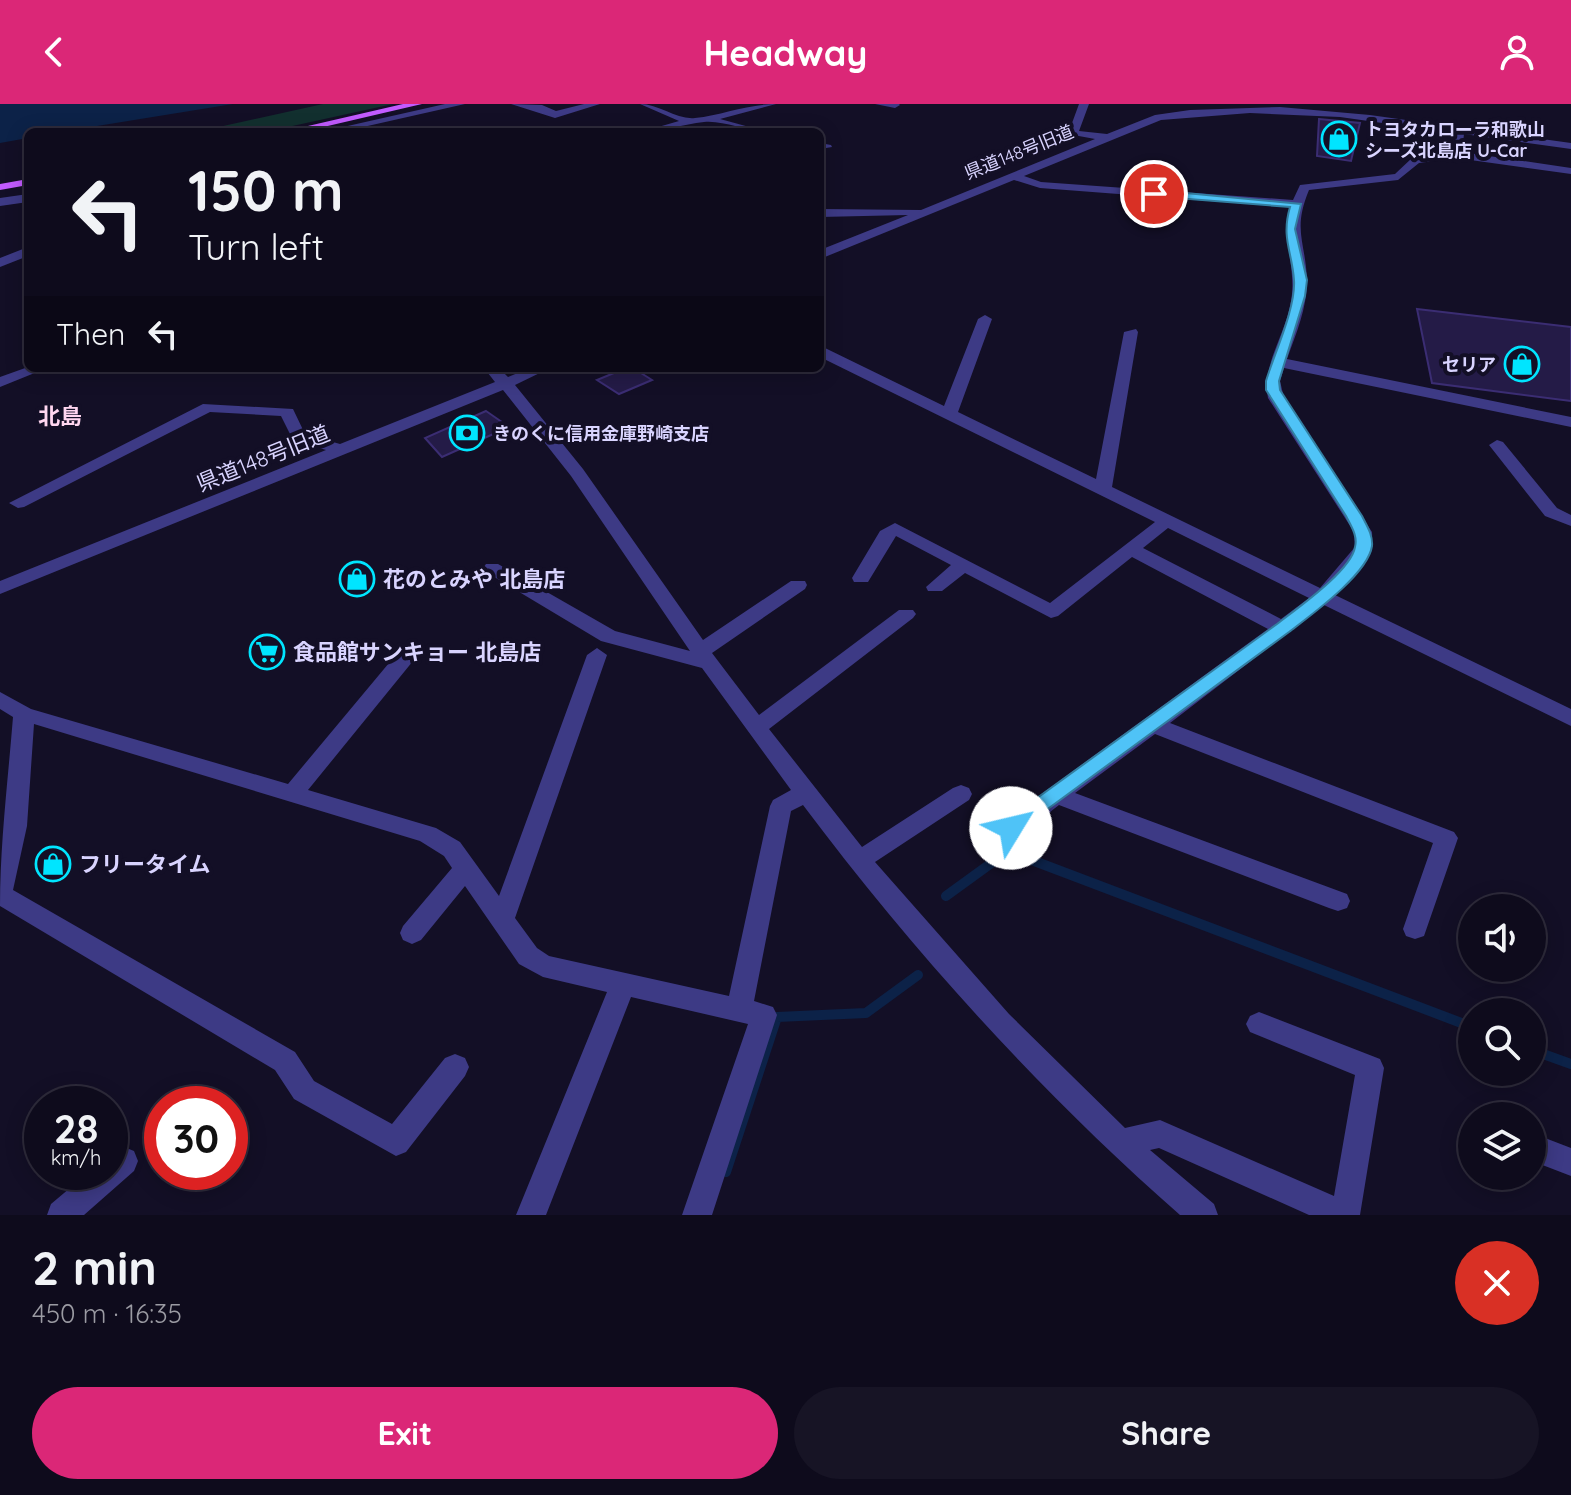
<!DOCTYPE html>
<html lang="en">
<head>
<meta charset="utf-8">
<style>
  :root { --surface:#0e0b1c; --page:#171425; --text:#f1f3f6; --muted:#9b9ba3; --line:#2e2b3b; --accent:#db2777 }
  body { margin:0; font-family:Quicksand,"Noto Sans JP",sans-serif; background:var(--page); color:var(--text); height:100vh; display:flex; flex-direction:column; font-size:30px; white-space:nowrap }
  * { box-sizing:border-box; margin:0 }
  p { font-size:26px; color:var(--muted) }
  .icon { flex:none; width:44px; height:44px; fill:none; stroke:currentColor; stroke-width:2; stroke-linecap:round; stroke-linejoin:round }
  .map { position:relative; height:1111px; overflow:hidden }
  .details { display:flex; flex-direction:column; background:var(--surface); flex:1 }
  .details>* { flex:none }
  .guide { position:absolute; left:24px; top:24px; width:800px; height:244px; border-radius:12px; box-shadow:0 4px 20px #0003,0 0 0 2px var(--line); background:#0e0b1c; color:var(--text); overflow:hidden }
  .buttons { position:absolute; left:1458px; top:790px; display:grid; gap:16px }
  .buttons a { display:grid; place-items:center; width:88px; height:88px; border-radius:50%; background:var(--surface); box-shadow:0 4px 20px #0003,0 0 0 2px var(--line); font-size:40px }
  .speed { position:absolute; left:24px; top:982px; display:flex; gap:16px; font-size:40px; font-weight:700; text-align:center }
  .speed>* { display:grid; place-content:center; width:104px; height:104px; border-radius:50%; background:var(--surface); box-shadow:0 4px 20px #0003,0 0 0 2px var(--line); line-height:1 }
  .speed small { font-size:20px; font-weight:400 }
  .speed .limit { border:12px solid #d22; background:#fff; color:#111 }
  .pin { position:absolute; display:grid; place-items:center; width:68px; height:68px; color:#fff; margin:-34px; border:4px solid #fff; border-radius:50%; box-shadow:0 2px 8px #0007 }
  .me { position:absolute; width:88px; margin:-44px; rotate:54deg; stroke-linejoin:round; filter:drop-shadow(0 0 6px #0008) }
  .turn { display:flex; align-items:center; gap:28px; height:168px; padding:0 32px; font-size:36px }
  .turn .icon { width:104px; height:104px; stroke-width:2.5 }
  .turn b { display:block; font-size:56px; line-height:68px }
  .then { display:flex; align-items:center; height:76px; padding:0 32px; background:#0003; gap:16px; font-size:30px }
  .round { display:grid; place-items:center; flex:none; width:84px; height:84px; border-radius:42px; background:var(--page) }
  .overview { display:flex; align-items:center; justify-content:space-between; height:136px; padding:0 32px }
  h1 { font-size:48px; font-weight:700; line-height:60px }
  .button { display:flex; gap:16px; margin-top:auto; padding:16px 32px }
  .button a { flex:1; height:92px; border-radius:48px; background:var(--accent); color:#fff; font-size:32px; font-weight:700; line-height:92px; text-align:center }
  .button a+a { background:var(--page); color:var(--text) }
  header { display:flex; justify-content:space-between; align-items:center; height:104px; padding:0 32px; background:var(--accent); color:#fff; font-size:36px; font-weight:700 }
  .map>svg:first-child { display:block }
</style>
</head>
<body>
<header><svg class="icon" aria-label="back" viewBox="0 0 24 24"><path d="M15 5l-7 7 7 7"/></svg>Headway<svg class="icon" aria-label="person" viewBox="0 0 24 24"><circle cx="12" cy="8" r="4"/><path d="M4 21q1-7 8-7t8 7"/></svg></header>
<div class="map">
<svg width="1571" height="1111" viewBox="0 0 1571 1111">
  <rect width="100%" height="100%" fill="#130f26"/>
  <path fill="#12302f" d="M323,0H393L265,28H196Z"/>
  <path fill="#0c2248" d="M0,0H233L60,28H28V34L0,39Z"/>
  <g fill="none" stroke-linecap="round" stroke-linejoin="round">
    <path stroke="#0c2248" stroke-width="10" d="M946,792L1008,747L1472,923
      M1532,946L1571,960
      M726,1068L777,913L866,909L918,871"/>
  </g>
  <path fill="#241b47" stroke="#3b2d73" stroke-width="2" d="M1319,15L1360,19L1351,57L1317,52Z
    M1417,205L1571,223V297L1432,279Z
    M626,264H633L652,276L619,290L597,276Z
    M486,307L509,323L442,353L425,334Z"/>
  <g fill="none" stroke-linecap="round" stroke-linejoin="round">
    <path fill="#3d3a85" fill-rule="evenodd" d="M445,0H465L341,28H321Z
      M511,0L542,1L556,7L584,0H600L555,14Z
      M640,0C659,0 677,16 695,14C722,11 748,0 776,0L720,15L768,28C747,28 724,16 704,18C683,20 663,28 641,28L679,17Z
      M875,0H899L900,1L895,4Z
      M1079,0H1089L1079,27L1107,30L1155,11L1190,6L1280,3L1370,11L1571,39V45L1464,30L1462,48L1571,64V70L1456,54L1419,59L1398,76L1309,86C1292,127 1306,138 1307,177C1307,204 1296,230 1287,255L1571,313V323L1284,264L1280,277L1284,294L1372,428C1374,456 1353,472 1335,491L1571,605V622L1324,501L1170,619L1454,728L1458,734L1424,832L1415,835L1406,832L1403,825L1433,739L1155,630L1075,689L1347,790L1350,797L1347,804L1338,807L1329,804L1059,701C1044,712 1022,737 1003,730L1000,724L1003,718L1268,525L1132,453L1058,512L1051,514L965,469L942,487H928L926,483L951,461L896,432L868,478H854L852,474L880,427L895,419L1050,499L1155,418L820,253V243L825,244L944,302L978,215L985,211L992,215L958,308L1096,375L1124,228L1136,225L1138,228L1112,383L1320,484L1355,443L1354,428L1268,294C1261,262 1286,230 1291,197C1297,165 1281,134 1290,103L1040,84L1014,76L820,155V146L908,111L820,113V105L921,106L1095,35L1068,30ZM1250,9L1340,13L1453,29L1451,48L1412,54L1395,70L1300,81L1293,96L1041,78L1024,72L1161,16ZM1168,424L1309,494L1281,515L1143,444Z
      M820,39L831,41L832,43L820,45Z
      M28,90V98L0,102V94Z
      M28,143V152L0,163V154Z
      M28,263L47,264L0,283V273Z
      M484,264H499L508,273L530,264H550L515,281L583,365L703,536L791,477H805L807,481L805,485L712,549L759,611L899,506H913L916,510L913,514L769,625L862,743L953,684L961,681L969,684L972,690L969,696L875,758L1009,910L1125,1024L1160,1016L1334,1092L1355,971L1250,928L1246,920L1250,912L1259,908L1380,955L1384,964L1360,1111H1309L1159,1044L1150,1046L1214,1100L1218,1111H1180C1040,988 915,850 803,701L791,707L754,897L773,903L777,911L712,1111H682L748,920L631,893L546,1111H516L607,888L543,873L519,860L465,782L421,836L412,840L403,836L400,829L403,822L452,764L444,752L420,737L34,620L27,722L13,786L295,948L314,977L392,1020L445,954L455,950L465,954L469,963L465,972L406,1048L396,1052L294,995L275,966L0,802C0,739 8,676 13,613L0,605V588L31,605L288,680L399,547H413L416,552L413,557L308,686L436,724L460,738L499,792L587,551L597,544L607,551L515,814L537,844L549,852L729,892L770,702L773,696L791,686L702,564L601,537L486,468L483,464L486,460H498L615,527L690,547L571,372L503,286L0,490V477L326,346L293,336L281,312L210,308L24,403L18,404L9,399L203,300L293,305L305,330L340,340L495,278Z
      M1497,336L1503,338L1557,404L1571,411V422L1545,412L1489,341Z
      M1532,1029L1571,1044V1072L1532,1057Z
      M124,1043L134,1047L138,1057L134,1067L84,1111H47L51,1100L89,1068H110V1050Z"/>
    <path fill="#c25bff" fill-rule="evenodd" d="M403,0H422L302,28H282Z
      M28,75V81L0,86V80Z"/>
  </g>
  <path fill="#4fc3f7" stroke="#337fa1" stroke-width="2" d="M1154,86L1301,100L1295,125L1307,176L1305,192L1279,277L1280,286L1362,412C1367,422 1373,431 1372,442C1368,470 1311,511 1289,528L1011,732L1001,724L1004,718L1277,520C1296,505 1351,467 1355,443C1358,432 1351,422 1346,412L1266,286V277C1274,250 1296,204 1294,176C1292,147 1281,134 1290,103L1150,92Z"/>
  <defs>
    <g id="shop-ring" transform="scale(1.8)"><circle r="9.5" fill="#130f26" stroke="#00e5ff" stroke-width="1.5"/><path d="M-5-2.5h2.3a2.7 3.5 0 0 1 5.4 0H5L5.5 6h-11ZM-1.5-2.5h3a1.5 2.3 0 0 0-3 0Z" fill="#00e5ff"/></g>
    <g id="bank-ring" transform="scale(1.8)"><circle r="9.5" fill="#130f26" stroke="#00e5ff" stroke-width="1.5"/><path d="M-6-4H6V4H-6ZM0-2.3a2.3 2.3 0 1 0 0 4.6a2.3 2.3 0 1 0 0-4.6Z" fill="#00e5ff"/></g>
    <g id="supermarket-ring" transform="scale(1.8)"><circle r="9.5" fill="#130f26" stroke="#00e5ff" stroke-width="1.5"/><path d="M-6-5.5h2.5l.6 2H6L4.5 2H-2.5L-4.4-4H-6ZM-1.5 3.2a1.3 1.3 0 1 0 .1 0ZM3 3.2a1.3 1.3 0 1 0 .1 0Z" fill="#00e5ff"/></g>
  </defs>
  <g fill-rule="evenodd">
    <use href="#shop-ring" x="1339" y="35"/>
    <use href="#shop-ring" x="1522" y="260"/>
    <use href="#bank-ring" x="467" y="329"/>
    <use href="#shop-ring" x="357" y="475"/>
    <use href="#supermarket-ring" x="267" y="548"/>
    <use href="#shop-ring" x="53" y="760"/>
  </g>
  <g text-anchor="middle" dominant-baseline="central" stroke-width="8" stroke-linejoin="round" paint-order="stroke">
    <g font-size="18" font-weight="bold" fill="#d9d4ff" stroke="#130f26" text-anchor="start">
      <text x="1365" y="25">トヨタカローラ和歌山<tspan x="1365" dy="21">シーズ北島店 U-Car</tspan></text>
      <text x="1496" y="260" text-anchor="end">セリア</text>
      <text x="493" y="329">きのくに信用金庫野崎支店</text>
    </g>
    <g font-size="18" fill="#d9d4ff" stroke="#130f26">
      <text transform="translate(1019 48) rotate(-22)">県道148号旧道</text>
    </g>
    <g font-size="22" font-weight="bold" fill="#ffd6f0" stroke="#130f26">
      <text x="60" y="312">北島</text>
    </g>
    <g font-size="22" fill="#d9d4ff" stroke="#130f26">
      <text transform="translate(263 354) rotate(-22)">県道148号旧道</text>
    </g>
    <g font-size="22" font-weight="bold" fill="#d9d4ff" stroke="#130f26" text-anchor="start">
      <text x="383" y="475">花のとみや 北島店</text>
      <text x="293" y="548">食品館サンキョー 北島店</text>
      <text x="79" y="760">フリータイム</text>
    </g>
  </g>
</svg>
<div class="buttons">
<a><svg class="icon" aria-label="sound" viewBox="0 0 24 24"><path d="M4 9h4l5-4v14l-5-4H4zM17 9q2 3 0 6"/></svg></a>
<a><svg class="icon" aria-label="search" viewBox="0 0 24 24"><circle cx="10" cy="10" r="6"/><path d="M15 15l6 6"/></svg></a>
<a><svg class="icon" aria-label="layers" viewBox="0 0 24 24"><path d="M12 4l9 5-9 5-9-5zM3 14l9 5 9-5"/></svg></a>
</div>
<div class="speed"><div>28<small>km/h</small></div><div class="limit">30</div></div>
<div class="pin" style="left:1154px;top:90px;background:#d93025"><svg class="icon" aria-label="arrive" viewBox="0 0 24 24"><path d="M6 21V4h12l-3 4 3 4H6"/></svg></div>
<svg class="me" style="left:1011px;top:724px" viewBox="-20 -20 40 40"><circle r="19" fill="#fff"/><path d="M0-13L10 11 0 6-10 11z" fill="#4fc3f7"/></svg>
<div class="guide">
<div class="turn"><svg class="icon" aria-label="left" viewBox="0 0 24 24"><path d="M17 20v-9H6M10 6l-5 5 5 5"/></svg><div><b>150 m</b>Turn left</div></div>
<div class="then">Then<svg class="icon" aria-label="left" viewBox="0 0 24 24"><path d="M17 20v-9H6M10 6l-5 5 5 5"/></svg></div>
</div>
</div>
<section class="details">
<div class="overview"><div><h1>2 min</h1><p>450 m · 16:35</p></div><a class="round" style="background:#d93025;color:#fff"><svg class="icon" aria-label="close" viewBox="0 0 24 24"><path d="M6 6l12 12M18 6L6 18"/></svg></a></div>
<div class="button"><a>Exit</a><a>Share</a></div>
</section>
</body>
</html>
